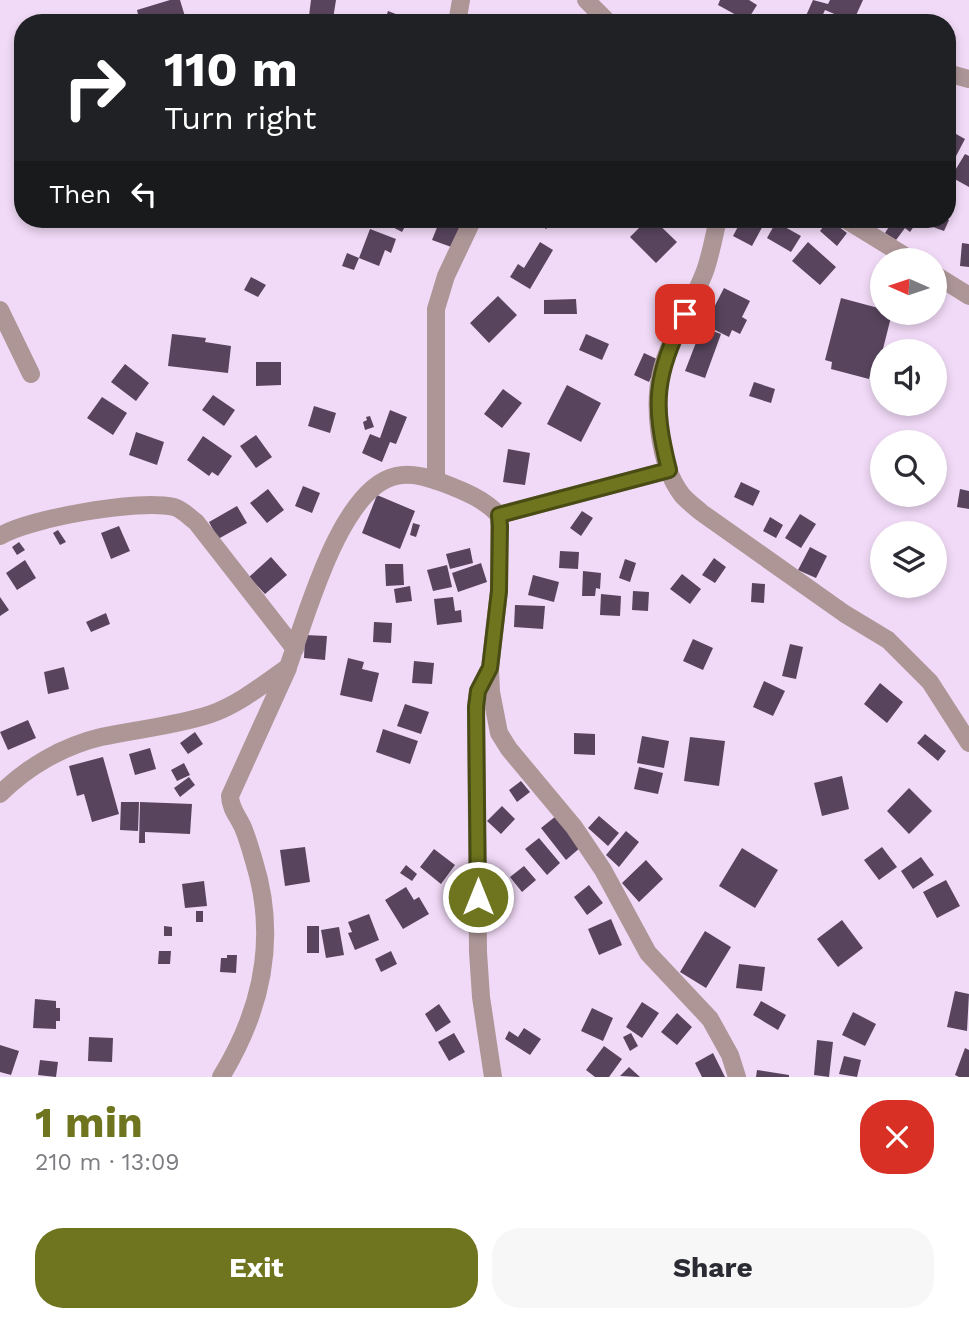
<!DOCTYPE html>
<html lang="en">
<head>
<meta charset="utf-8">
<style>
  :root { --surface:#fff; --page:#f7f7f7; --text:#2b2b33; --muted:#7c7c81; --accent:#6f751e }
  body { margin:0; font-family:"Work Sans",sans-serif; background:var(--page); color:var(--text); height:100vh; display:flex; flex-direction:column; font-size:26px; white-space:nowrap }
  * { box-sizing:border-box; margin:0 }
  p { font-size:23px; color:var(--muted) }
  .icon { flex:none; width:38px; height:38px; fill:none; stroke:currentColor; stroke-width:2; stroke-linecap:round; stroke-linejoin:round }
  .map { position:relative; height:1077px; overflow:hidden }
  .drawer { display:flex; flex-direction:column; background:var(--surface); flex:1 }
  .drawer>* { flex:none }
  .banner { position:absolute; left:14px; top:14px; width:942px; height:214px; border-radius:28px; box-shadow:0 4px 10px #0003; background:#202124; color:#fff; overflow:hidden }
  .needle { width:46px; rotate:273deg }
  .controls { position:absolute; left:870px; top:248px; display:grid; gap:14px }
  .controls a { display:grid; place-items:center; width:77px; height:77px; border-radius:50%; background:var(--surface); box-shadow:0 4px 10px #0003; font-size:35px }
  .pin { position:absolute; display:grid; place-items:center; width:60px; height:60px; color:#fff; margin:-30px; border-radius:14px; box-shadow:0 4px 10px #0006 }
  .me { position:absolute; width:77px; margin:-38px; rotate:0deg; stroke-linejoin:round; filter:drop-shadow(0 0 5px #0008) }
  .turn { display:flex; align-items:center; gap:24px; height:147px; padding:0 35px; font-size:32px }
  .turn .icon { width:91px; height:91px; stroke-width:2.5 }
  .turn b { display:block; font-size:49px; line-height:60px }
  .then { display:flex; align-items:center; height:66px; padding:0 35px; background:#0003; gap:14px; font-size:26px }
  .round { display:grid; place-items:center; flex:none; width:74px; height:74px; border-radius:28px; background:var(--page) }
  .headline { display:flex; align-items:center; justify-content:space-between; height:119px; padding:0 35px }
  h1 { font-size:42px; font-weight:700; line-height:52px; color:var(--accent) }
  .cta { display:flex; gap:14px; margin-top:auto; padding:14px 35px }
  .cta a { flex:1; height:80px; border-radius:28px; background:var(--accent); color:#fff; font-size:28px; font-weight:700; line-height:80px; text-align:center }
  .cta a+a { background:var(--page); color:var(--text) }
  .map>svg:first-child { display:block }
</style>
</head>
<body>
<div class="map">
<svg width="969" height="1077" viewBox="0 0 969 1077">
  <rect width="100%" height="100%" fill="#f1daf7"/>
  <path fill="#58455d" d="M170,0H180L187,23H140L137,10Z
    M311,0H336L333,19L309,16Z
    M720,0H749L757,5L747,21L718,5Z
    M813,0L828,4L830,0H863L853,22L825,10L819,23L805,18Z
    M388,11L419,23H384Z
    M947,129L965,139L954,160L947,157Z
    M965,154L969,156V187L951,177Z
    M382,219H409L402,232L381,221Z
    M536,219H556L546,229Z
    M648,219H653L677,242L656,263L630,237Z
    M742,219H759L765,222L752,246L733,236Z
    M829,219L847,233L837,246L820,231Z
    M887,219H919L910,232L905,228L896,240L885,233L892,222Z
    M927,219H947L949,220L944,231L925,224Z
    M440,220L462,229L454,248L432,240Z
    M776,222L801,236L791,252L767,238Z
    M370,229L396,239L391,253L385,250L379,266L359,258Z
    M540,242L553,250L530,289L510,277L518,264L524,268Z
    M808,242L836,267L820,285L792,261Z
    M962,243L969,244V267L960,266Z
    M347,253L359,258L354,270L342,266Z
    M251,277L266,285L258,297L244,290Z
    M724,288L750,301L742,317L747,320L740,334L732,330L729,337L705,325Z
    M498,296L517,315L489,343L470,323Z
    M841,298L882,309V313H892L878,369L872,367L869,379L831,369L832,362L825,360Z
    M576,299L577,314H544V300Z
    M702,327L721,334L705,378L685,371Z
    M172,334L206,338L205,342L231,346L228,373L168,366Z
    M586,334L609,344L602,360L579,350Z
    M644,353L659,360L649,382L634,375Z
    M256,362H281V385L256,386Z
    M125,364L149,383L136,401L111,382Z
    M754,382L775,389L771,403L749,396Z
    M567,385L601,403L581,442L547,424Z
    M503,389L522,403L502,428L484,414Z
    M213,395L235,410L224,426L202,410Z
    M102,397L127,413L113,435L87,418Z
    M314,406L336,413L330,433L308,426Z
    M390,410L407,417L396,444L390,442L382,462L362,453L370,434L380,438Z
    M370,416L374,427L365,430L363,422L367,420L366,417Z
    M136,432L164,442L157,465L129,455Z
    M256,435L272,457L256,468L240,446Z
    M203,436L232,456L218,476L212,472L209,476L187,460Z
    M508,449L530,453L525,485L503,482Z
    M741,482L760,491L753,506L734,497Z
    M303,486L320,493L312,513L295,506Z
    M268,489L284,510L267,523L250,503Z
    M960,489L969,491V509L957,507Z
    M377,495L415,511L400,549L362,533Z
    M237,506L247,523L218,539L209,522Z
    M582,511L593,518L581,536L570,528Z
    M800,514L816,524L801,548L785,538Z
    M770,517L783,525L776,538L763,531Z
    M413,523L420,525L416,537L410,535Z
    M119,526L130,551L111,559L101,533Z
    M58,530L66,542L60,545L53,533Z
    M19,542L25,550L17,555L12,547Z
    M810,547L827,556L816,578L798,570Z
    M470,548L473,563L450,569L446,554Z
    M560,551L579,552L578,569L559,568Z
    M271,557L287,575L265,594L249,577Z
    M714,558L726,567L715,583L702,575Z
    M625,559L636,563L630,582L619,578Z
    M25,560L36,578L17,590L6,573Z
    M481,563L487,582L458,592L452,573Z
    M385,564H403L404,585L386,586Z
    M447,565L452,587L433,591L427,570Z
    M583,571L601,573L600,589L596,588L595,596H582Z
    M682,574L701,589L690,604L670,589Z
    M533,575L559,582L554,602L528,595Z
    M752,583L765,584L764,603L751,602Z
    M410,586L412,601L396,603L394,589Z
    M633,591L649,592L648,611L632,610Z
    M601,594L621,596L620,616L600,615Z
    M0,597L9,610L0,616Z
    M453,597L455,611L461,610L462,622L437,625L434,599Z
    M515,605L545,606L543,629L514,627Z
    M106,613L110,624L91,632L86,622Z
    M374,622L392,623L391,643L373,642Z
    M305,635L327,636L325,660L304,658Z
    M693,639L713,648L703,670L683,661Z
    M790,644L803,647L796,679L782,676Z
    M348,658L364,662L362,669L379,673L372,702L340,695Z
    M414,661L434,663L432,684L412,683Z
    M64,667L69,689L48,694L44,672Z
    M764,681L785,691L773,716L753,707Z
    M880,683L903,702L887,723L864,704Z
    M405,704L429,712L421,734L397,726Z
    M28,720L36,738L8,750L0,732Z
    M383,729L418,741L410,764L376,752Z
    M195,732L203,744L188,754L180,743Z
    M574,733L595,734V755L574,754Z
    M925,734L946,751L938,761L917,743Z
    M642,736L669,741L664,768L637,763Z
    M690,737L725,741L719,786L684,781Z
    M150,748L156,769L135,775L129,754Z
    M103,757L119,814L92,822L84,794L77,796L69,766Z
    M184,763L190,775L177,781L171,770Z
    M639,767L663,773L658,794L634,789Z
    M842,776L849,809L822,816L814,783Z
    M189,777L195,785L180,797L174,788Z
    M521,781L530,792L517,802L509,790Z
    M909,788L932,811L909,834L887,811Z
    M121,802H139L138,831L120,830Z
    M140,802L192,804L190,834L145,832V843H139Z
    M502,806L515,819L501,834L487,821Z
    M556,816L581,847L566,860L541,828Z
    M599,816L619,833L608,846L588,828Z
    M626,831L639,842L619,867L606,855Z
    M539,838L560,863L547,875L525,849Z
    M305,847L310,882L285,886L280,850Z
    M882,847L897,867L879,880L864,860Z
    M742,848L778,870L755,908L719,886Z
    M434,849L455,865L441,884L420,867Z
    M921,857L934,875L913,889L901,871Z
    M646,860L663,879L639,902L622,883Z
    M406,865L417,874L412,881L400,873Z
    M524,866L536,880L522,892L510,877Z
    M946,880L960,906L937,918L923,892Z
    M204,881L207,906L185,908L182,884Z
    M589,885L603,903L587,915L574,897Z
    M406,887L414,900L419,897L429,914L403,929L385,900Z
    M196,911H203V922H196Z
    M369,914L379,940L355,950L348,933L352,932L348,922Z
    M611,919L622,945L599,955L588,929Z
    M842,920L863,948L838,967L817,939Z
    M164,926L172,927V936H164Z
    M307,926H319V953H307Z
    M339,927L344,955L326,958L321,930Z
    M705,931L731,947L706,988L680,972Z
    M159,951H171L170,964H158Z
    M391,951L397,964L381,972L375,959Z
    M227,955H237L236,973L220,972L221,958H227Z
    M739,964L765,967L762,991L736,988Z
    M955,991L969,994L967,1031L947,1027Z
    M35,999L56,1001V1008H60V1021H56V1029L33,1028Z
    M761,1001L786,1015L778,1030L753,1015Z
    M642,1002L659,1013L642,1038L626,1027Z
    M439,1004L451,1022L436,1032L425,1014Z
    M592,1008L613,1018L603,1041L581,1031Z
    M853,1012L876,1024L865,1046L842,1035Z
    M677,1013L692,1027L677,1045L661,1032Z
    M524,1028L541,1039L530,1055L505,1039L509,1031L518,1037Z
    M454,1033L465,1052L449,1061L438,1042Z
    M631,1033L638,1046L630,1051L623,1037Z
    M89,1037L113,1038L112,1062L88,1061Z
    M817,1040L833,1042L829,1077L814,1075Z
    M0,1045L19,1051L11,1075L0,1072Z
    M604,1046L622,1059L609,1077H595L586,1070Z
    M965,1048L969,1050V1077H959L955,1075Z
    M713,1053L725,1077H702L695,1063Z
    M844,1056L861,1060L857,1077L839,1074Z
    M40,1060L58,1062L56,1077L38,1075Z
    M629,1067L640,1077L620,1076Z
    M757,1070L789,1075V1077H756Z"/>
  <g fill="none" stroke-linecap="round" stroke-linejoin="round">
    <path stroke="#ae9697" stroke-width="18" d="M586,0L609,23
      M457,23L461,0
      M947,73L969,79
      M718,219C714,236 711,254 705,271C693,303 673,332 663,365C652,401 658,464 682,495C687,501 695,507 702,513L845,614L888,640L930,682L969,743
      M845,219L913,261
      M934,274L969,296
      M0,310L31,374
      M436,481V309L446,276L473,219
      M499,515L669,470
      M0,536C30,518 139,499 174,507C182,509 189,517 196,522L295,649
      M488,671L478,691L476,707L478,952L481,997L493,1077
      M0,794C27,767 63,746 101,737C138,729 175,726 211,714C239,704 264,684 288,667C306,618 340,488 396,476C412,472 429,478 443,483C464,491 484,499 499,515V591L490,669L491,692L499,733L509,749L574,827L603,870L648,953L710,1019L730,1055L737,1077
      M221,1077C262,1010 278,938 254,861C251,851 248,840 244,830C240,819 230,809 230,796L288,668"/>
  </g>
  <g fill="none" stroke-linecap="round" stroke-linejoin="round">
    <g stroke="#484c14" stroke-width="18">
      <path id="route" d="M478,897L476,707L478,691L490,668L499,591L500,526L499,515L669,470C652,402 655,377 685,314"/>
    </g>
    <use href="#route" stroke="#6f751e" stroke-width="12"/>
  </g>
</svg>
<div class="controls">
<a><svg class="needle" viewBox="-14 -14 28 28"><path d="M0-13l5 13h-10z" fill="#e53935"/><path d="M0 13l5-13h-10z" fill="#7c7c81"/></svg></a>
<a><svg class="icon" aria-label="sound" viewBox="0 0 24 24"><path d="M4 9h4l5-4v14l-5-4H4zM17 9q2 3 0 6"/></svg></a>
<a><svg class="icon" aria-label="search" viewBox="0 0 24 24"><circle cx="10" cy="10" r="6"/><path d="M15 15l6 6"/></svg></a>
<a><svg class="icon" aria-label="layers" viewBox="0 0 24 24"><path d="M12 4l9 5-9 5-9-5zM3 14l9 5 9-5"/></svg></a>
</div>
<div class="pin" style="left:685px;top:314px;background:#d93025"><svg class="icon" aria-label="arrive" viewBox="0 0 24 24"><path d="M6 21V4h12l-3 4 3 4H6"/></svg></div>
<svg class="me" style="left:478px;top:897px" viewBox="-20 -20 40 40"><circle r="17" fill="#6f751e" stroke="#fff" stroke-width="3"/><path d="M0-11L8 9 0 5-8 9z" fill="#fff"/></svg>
<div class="banner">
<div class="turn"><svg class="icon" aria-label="right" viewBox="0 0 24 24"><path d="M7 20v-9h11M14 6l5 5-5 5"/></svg><div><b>110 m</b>Turn right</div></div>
<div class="then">Then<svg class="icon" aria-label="left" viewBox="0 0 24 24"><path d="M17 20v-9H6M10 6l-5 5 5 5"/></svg></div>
</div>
</div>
<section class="drawer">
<div class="headline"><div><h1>1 min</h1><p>210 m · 13:09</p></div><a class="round" style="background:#d93025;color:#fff"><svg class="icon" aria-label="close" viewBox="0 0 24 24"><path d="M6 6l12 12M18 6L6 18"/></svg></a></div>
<div class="cta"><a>Exit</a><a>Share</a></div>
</section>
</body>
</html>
